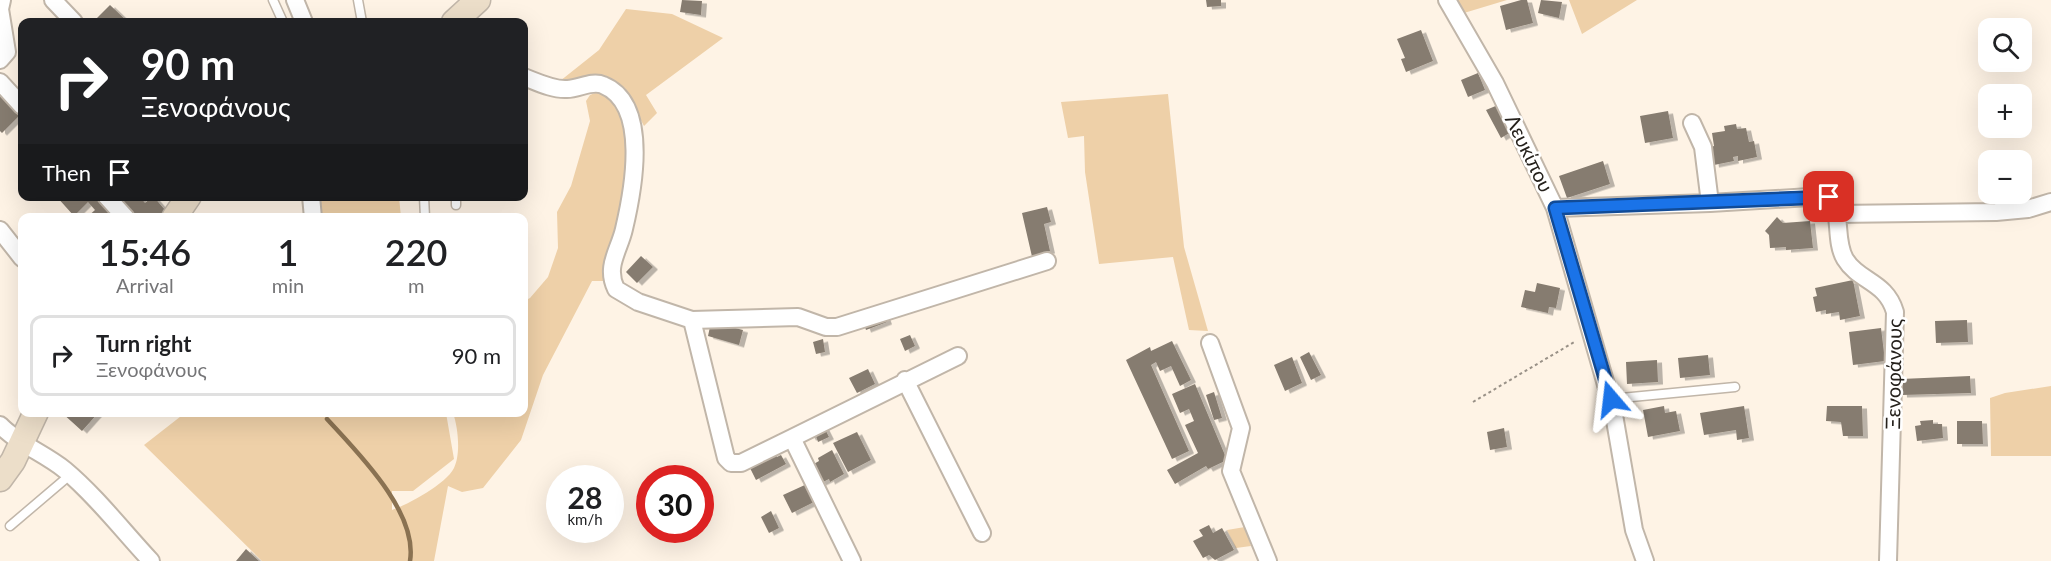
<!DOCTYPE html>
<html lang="en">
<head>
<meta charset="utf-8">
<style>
  :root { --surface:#fff; --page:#f2f2f2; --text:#202124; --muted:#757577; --line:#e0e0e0 }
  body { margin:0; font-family:Lato,sans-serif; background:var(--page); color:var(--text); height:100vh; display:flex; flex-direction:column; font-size:22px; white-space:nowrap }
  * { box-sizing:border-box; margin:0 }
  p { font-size:20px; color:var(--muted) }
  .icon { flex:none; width:33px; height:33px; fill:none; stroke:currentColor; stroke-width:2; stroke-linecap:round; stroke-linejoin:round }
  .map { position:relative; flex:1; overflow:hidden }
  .drawer { position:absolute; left:18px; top:213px; width:510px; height:204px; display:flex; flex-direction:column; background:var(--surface); border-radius:12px; box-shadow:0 6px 24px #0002 }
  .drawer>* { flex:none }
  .banner { position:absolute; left:18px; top:18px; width:510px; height:183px; border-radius:12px; box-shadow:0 6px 24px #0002; background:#202124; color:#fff; overflow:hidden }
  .controls { position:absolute; left:1978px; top:18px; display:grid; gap:12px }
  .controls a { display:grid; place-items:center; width:54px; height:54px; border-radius:12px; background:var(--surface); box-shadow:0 6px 24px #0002; font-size:30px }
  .speed { position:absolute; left:546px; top:465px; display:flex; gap:12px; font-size:30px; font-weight:700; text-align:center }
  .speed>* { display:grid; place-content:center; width:78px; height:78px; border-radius:50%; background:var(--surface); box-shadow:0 6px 24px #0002; line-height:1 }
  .speed small { font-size:15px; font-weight:400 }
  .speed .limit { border:9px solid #d22; background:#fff; color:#111 }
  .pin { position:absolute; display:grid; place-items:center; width:51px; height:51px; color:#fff; margin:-26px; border-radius:12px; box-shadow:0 3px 9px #0006 }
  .me { position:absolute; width:66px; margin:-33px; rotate:343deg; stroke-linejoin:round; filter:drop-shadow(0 0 4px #0008) }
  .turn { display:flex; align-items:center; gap:21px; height:126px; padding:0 24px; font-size:27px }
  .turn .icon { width:78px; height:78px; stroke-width:2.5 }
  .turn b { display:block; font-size:42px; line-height:51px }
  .then { display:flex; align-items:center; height:57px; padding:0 24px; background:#0003; gap:12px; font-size:22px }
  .eta { display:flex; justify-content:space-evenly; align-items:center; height:102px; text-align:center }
  .eta b { font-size:36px; font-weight:600; line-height:42px }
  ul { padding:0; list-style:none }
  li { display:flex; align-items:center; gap:18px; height:81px; margin:0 12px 9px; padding:0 12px; border:3px solid var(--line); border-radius:12px }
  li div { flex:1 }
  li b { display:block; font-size:22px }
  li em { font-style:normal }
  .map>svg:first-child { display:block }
</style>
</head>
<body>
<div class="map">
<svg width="2051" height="561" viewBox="0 0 2051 561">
  <defs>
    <filter id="shadow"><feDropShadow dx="5" dy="2.5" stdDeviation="0" flood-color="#0004"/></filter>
  </defs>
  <rect width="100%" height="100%" fill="#fef3e5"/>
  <path fill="#eed0a8" d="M1456,0H1507L1464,13Z
    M1569,0H1637L1582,34Z
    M626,9L672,14L723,38L646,95L657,113L644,126L628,96L576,82L560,81L599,50Z
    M597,92C622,95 633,132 631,154C627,195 615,236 608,277L605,281H592L543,375L521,440L483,488L462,492L448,486L434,561H262L144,445L185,413H446L454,459L413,491H392V510C409,504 446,484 454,468C461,454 458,427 453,413L524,412V301L530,298L548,277L558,248L557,212L571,186L590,121L586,101L590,95Z
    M1168,94L1184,247L1208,331L1189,330L1173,257L1099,264L1085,172L1084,136L1068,138L1061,102Z
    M317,197H399L401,217H319Z
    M2051,386V456H1991L1990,398L2005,393Z
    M1245,527L1251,546L1236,548L1227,530Z"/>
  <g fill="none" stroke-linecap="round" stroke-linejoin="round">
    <path stroke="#8a7252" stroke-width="4.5" d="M327,419C358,453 418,512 410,561"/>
  </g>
  <path fill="#867c70" filter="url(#shadow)" d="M682,0L702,1L701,15L680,12Z
    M1206,0H1221V6L1207,7Z
    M1521,0H1527L1533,23L1506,30L1500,6Z
    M1541,0L1562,2L1559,18L1538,13Z
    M110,5L128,22H93Z
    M1421,30L1433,61L1406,72L1401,59L1405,58L1397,39Z
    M1478,73L1485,90L1468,97L1461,80Z
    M0,92L22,113L2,133L0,131Z
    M1498,105L1511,132L1501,138L1486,110Z
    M1668,111L1673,138L1645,143L1640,116Z
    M1736,124L1737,129L1746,128L1749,142L1754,141L1757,157L1738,161V156L1733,157L1734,161L1714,165L1711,147L1714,146L1712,133L1725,131L1724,126Z
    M1603,161L1610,184L1567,198L1559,176Z
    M56,196H100L119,218H86L95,210L88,202L74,216Z
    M112,196H139L145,203L153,196L165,210L160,218H131Z
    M1047,207L1051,222L1044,224L1050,251L1042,253L1043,259L1033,261L1022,213Z
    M1777,217L1783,223L1810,221L1813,248L1786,250V247L1770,248L1769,235L1765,231Z
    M641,256L653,267L637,283L626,272Z
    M1853,280L1860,316L1840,320L1839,312L1826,314V310L1816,312L1813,297L1817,296L1815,288Z
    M1537,283L1560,288L1556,308L1549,307L1548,313L1521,307L1525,290L1535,292Z
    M885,316L887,322L866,330L864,324Z
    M1967,320L1968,342L1936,343L1935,321Z
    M711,322L743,330L739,345L708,336Z
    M1881,328L1885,361L1853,365L1849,332Z
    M910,335L915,346L905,351L900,339Z
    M823,339L825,352L816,354L813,342Z
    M1172,341L1191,380L1180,386L1171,366L1160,371L1156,362L1151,365L1189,451L1172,459L1126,360L1150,347L1151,351Z
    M1309,352L1321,375L1311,380L1300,357Z
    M1708,355L1710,375L1680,378L1678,358Z
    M1292,357L1302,383L1285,391L1274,365Z
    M1657,360L1658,382L1627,384L1626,362Z
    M868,369L875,384L857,393L849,378Z
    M1970,376L1971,393L1902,395L1901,379Z
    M1195,384L1227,460L1208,469L1206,466L1175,484L1167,470L1198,453L1185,425L1194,421L1189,409L1180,413L1172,394Z
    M1214,392L1222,418L1214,420L1206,395Z
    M1664,406L1665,413L1676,411L1680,431L1648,437L1643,410Z
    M1744,406L1749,438L1737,440L1736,430L1704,435L1700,413Z
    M1827,406H1862L1863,436H1843L1841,422L1826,421Z
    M61,412H99L82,431Z
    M1933,420V424H1942L1943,438L1917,441L1915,426L1921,425L1920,421Z
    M1957,421H1982L1983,444H1957Z
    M823,425L829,437L818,442L816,436L811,438L808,432Z
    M1504,428L1507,447L1490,450L1487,432Z
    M857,432L871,460L848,472L833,443Z
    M832,450L844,474L830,482L829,479L821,483L812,465L819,461L818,458Z
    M775,453L777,457L781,455L786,464L756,480L749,466Z
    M807,484L816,501L792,513L783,495Z
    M771,511L779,528L769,533L761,517Z
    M1209,525L1213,533L1222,528L1234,550L1215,560L1209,555L1203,558L1193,541L1203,536L1199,530Z
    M246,549L259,561H236Z"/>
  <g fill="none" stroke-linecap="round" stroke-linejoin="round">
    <g stroke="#c1b6a9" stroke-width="11">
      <path id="lane" d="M273,0L283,22
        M358,0L362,22
        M424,196L425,218
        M456,205V196
        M1611,399L1735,387
        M10,526L70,475"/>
    </g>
    <g stroke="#c1b6a9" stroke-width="20">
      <path id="street" d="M53,0L74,22
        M295,0L304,22
        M1447,0L1495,83L1555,208L1613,409L1634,530L1645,561
        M0,60L7,52L0,9L2,0
        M524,77C537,82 553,90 567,89C579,89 592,80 603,85C650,104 633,191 624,229C619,251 605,266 616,289L638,302L692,320L726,458L731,463H741L792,438L852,561
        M0,82L22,106
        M1692,123L1703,147L1710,203
        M106,196L126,218
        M311,196L313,218
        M1555,208L1710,203L1826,196L1833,200C1841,218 1835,242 1845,259C1859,282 1886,281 1895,312L1888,561
        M1836,214L1996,212L2028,209L2051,202
        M0,230L22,258
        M692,320L798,317L826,327H837L1047,261
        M1210,343L1241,428L1231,471L1268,561
        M905,380L982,533
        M0,425C18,444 44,453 65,470C96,496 123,531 151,561
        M792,438L958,356"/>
    </g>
    <g stroke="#c1b6a9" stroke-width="27">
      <path id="secondary" d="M454,22L478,0
        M174,218L189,196
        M0,479L13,461L36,412"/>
    </g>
    <path stroke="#999187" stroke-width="2" stroke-dasharray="3 3" stroke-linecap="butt" d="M1473,402L1576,341"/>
    <use href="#lane" stroke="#fff" stroke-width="8"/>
    <use href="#street" stroke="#fff" stroke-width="16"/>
    <use href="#secondary" stroke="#ecdec9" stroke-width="24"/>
  </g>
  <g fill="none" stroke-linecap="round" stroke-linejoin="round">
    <g stroke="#114b97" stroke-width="15">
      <path id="route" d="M1611,399L1555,208L1829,197"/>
    </g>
    <use href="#route" stroke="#1a73e8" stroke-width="10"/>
  </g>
  <g text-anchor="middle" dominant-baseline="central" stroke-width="5" stroke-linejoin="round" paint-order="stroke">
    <g font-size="20" fill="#25211c" stroke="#fff">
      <text transform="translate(1530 153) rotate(64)">Λευκίπου</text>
      <text transform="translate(1893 374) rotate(-89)">Ξενοφάνους</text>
    </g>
  </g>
</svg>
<div class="controls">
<a><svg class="icon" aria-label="search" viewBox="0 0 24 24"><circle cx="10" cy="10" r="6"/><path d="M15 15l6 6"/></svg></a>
<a>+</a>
<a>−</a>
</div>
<div class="speed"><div>28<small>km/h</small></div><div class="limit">30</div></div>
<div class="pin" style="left:1829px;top:197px;background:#d93025"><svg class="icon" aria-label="arrive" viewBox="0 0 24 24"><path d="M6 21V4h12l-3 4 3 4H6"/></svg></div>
<svg class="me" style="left:1611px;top:399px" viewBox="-20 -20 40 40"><path d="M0-17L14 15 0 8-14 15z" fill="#1a73e8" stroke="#fff" stroke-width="4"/></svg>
<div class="banner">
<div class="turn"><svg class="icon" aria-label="right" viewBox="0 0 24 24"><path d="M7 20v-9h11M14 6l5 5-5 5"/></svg><div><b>90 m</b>Ξενοφάνους</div></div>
<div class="then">Then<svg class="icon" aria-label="arrive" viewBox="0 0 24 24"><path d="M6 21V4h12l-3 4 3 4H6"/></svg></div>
</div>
<section class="drawer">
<div class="eta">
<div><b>15:46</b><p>Arrival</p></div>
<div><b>1</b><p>min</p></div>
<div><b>220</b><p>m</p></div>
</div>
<ul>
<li><svg class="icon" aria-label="right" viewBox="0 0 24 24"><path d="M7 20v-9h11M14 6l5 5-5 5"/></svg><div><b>Turn right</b><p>Ξενοφάνους</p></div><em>90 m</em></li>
</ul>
</section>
</div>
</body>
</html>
